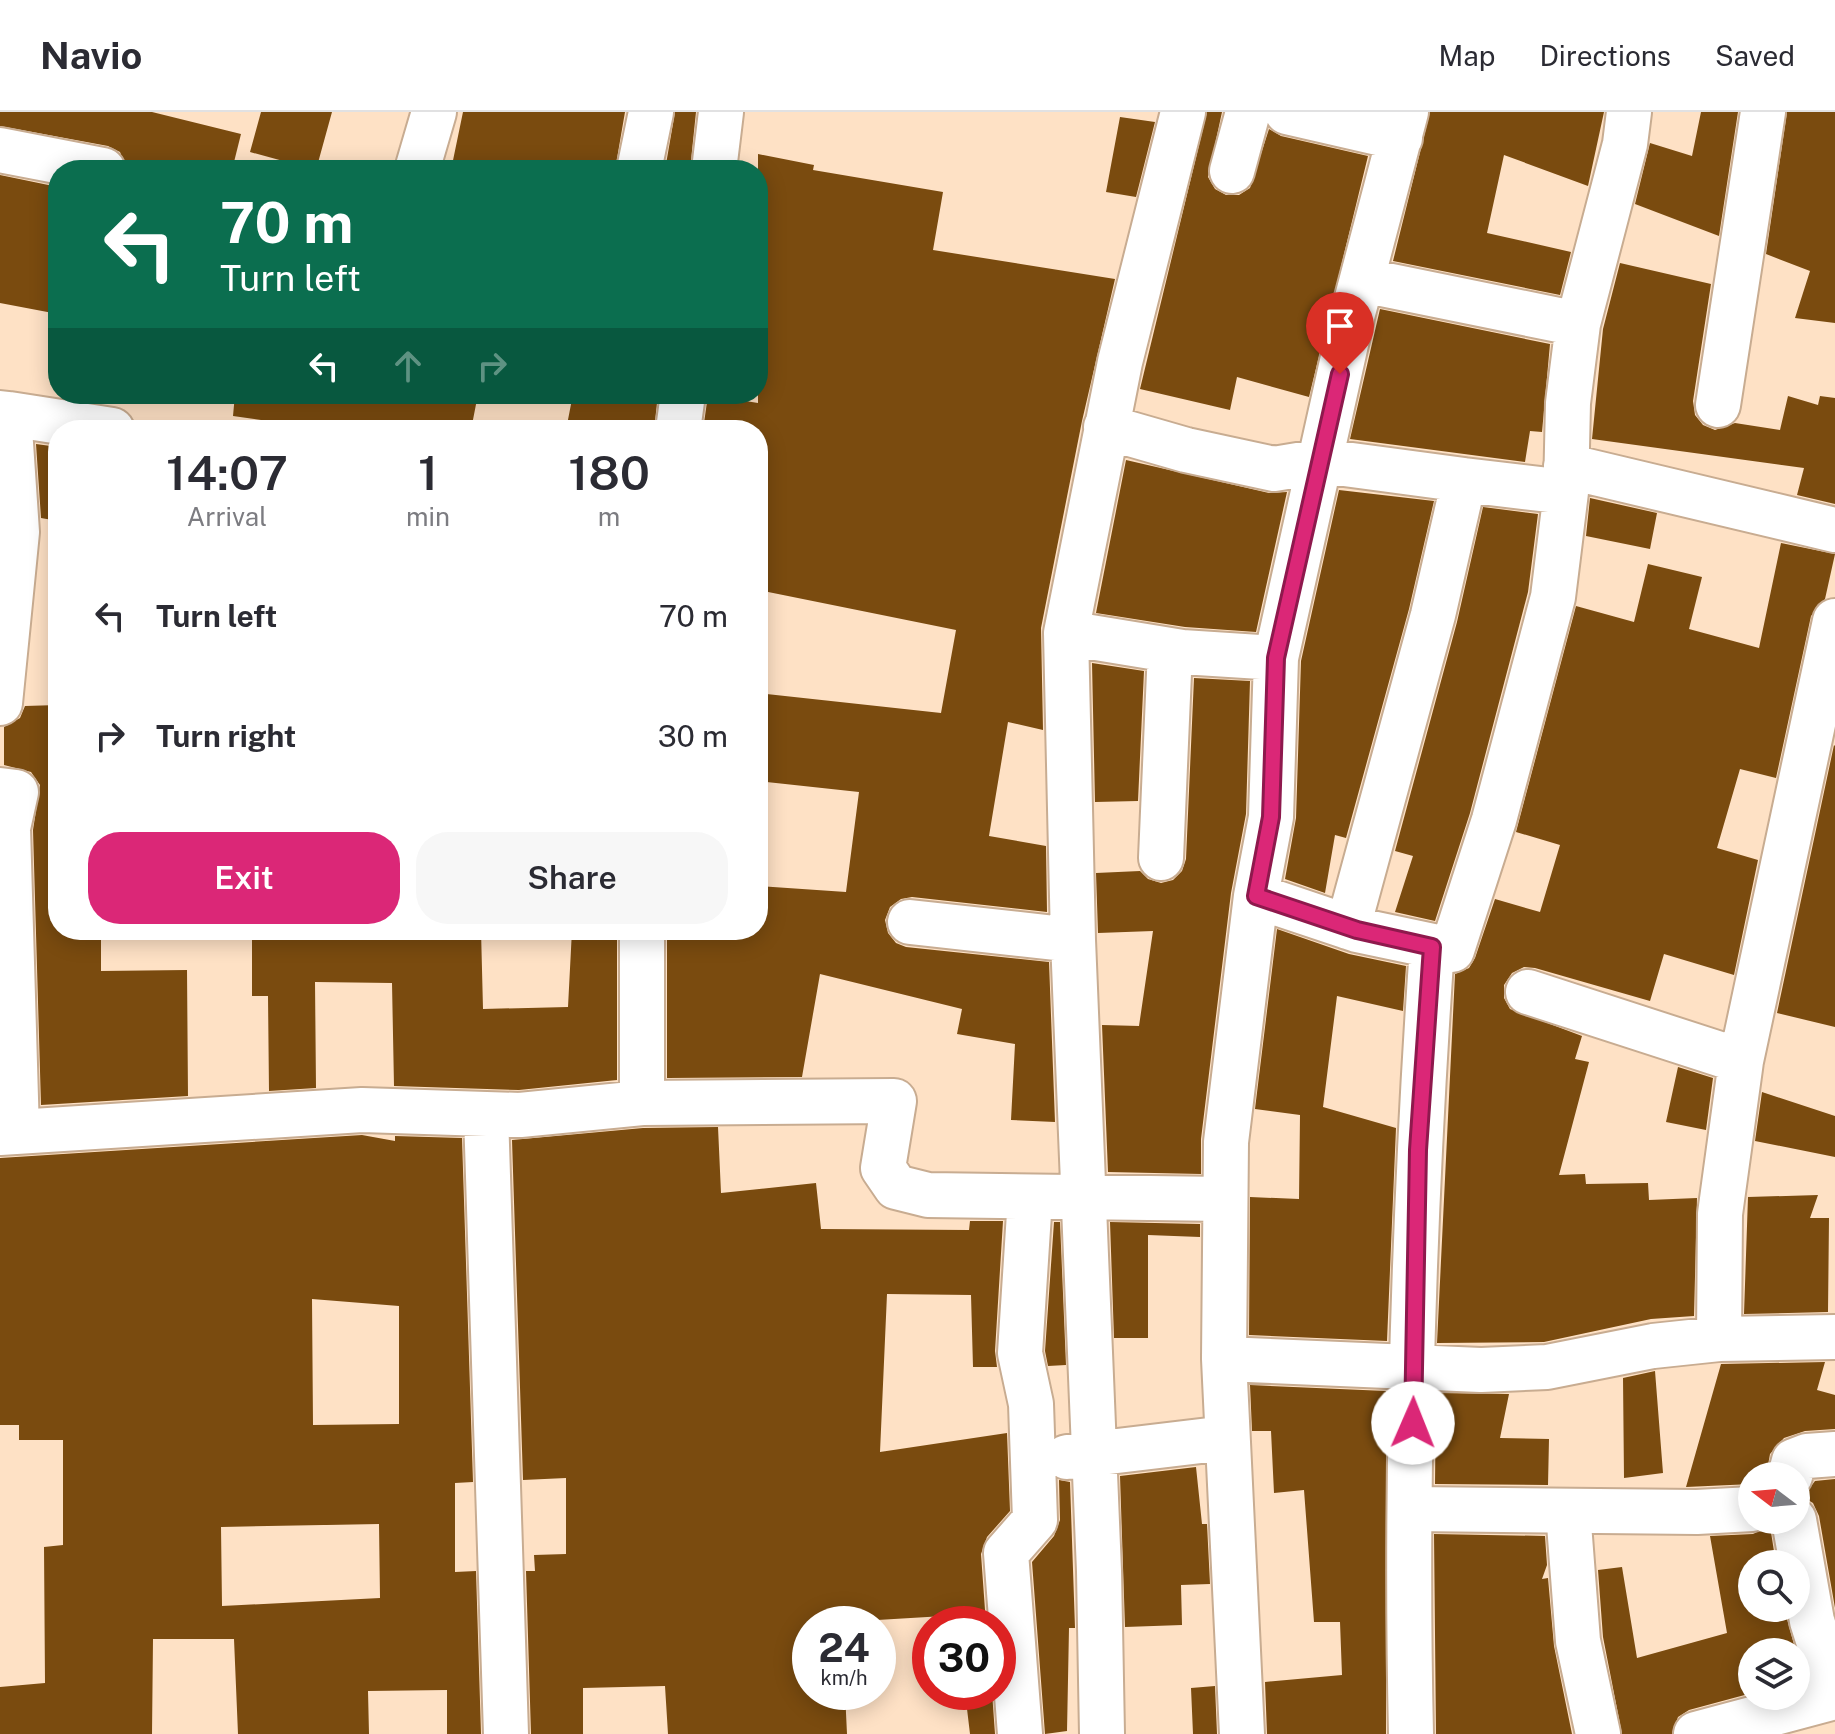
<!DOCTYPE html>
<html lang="en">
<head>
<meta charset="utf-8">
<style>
  :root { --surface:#fff; --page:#f7f7f7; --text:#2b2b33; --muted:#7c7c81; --line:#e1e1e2; --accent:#db2777 }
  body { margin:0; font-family:"Public Sans",sans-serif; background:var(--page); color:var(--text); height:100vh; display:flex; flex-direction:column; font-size:30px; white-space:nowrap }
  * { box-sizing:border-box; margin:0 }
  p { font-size:26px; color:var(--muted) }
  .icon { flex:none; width:44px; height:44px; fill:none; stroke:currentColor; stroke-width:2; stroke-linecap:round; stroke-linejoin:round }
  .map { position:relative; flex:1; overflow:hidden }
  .side { position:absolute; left:48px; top:308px; width:720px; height:520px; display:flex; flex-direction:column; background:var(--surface); border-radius:32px; box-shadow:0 4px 20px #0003 }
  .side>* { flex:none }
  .guide { position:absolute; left:48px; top:48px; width:720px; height:244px; border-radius:32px; box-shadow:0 4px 20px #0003; background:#0b6e4f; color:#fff; overflow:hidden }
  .needle { width:52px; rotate:286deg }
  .controls { position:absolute; left:1738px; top:1350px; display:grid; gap:16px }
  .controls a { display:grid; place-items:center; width:72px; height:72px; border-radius:50%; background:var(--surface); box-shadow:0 4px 20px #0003; font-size:40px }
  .speed { position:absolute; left:792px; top:1494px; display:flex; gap:16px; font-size:40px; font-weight:700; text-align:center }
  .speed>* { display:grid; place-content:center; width:104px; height:104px; border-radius:50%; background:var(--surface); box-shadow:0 4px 20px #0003; line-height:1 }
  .speed small { font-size:20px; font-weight:400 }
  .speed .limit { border:12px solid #d22; background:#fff; color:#111 }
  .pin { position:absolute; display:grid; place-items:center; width:68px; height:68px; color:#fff; margin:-82px -34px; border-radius:50% 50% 50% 0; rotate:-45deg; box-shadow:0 0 8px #0007 }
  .pin .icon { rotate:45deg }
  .me { position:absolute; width:88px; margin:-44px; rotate:1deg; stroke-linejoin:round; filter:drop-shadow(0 0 6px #0008) }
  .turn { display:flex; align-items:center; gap:28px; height:168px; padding:0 40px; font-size:36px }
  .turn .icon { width:104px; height:104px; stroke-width:2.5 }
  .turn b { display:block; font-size:56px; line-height:68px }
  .lanes { display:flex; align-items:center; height:76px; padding:0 40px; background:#0003; justify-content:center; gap:40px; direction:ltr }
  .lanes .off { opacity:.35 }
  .eta { display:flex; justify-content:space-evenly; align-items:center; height:136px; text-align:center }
  .eta b { font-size:48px; font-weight:600; line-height:56px }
  .action { display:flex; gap:16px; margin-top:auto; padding:16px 40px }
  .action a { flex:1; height:92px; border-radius:32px; background:var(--accent); color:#fff; font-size:32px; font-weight:600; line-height:92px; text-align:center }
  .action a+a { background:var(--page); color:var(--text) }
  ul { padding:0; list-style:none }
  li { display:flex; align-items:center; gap:24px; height:120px; padding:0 40px }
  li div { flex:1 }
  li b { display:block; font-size:30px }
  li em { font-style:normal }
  header { display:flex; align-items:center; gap:48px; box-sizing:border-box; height:112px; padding:0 40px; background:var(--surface); border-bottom:2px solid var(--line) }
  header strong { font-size:38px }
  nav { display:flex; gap:44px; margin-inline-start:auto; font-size:28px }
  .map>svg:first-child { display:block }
</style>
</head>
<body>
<header>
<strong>Navio</strong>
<nav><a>Map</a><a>Directions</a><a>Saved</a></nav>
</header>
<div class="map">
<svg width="1835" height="1622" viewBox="0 0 1835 1622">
  <rect width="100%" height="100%" fill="#fee1c5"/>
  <path fill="#7a4b0f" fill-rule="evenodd" d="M0,0H152L241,22L232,58H127L120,40L108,34L0,14Z
    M261,0H332L316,58L250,40Z
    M463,0H625L615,58H451Z
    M675,0H696L690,58H665Z
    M1207,0H1222L1208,65L1215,77L1226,83H1239L1250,76L1269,17L1281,24L1368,44L1309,285L1237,265L1230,298L1140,277Z
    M1430,0H1604L1588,74L1504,43L1487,121L1571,140L1560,183L1393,149Z
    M1701,0H1738L1719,124L1635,92L1650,31L1692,44Z
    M1787,0H1835V211L1795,206L1810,159L1766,142Z
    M1120,5L1155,10L1136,85L1106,80Z
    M758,42L814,53L813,58L943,80L933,138L1115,167L1082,309L1041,516L1043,618L1008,610L989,724L1046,734L1047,800L912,785L901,787L890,795L885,808L888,821L896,831L906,835L1049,850L1055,1010L1011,1008L1015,932L957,922L962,897L820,862L802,965L667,966V818H758V774L846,780L859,680L758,669V581L941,601L956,518L758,478V318H703L708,283L758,291Z
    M0,63L58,75V202L0,191Z
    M1620,151L1711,172L1693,289L1695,303L1703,313L1715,318L1735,311L1780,318L1788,284L1818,293L1820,284L1835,286V392L1797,383L1804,356L1592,327L1603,217Z
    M1380,197L1550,232L1542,320L1530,319L1525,350L1350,327Z
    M235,282H478L471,318H331L233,304Z
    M573,282H658L654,318H566Z
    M36,332L58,335V409L41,406Z
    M1126,348L1269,381L1287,380L1256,520L1185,515L1096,501Z
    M1339,378L1434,389L1409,497L1346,726L1335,723L1325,781L1285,767L1296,706L1301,549Z
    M1590,386L1657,401L1650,437L1586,424Z
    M1483,395L1538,402L1528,480L1470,701L1435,809L1395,800L1413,744L1395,739L1457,510Z
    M1781,431L1835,442L1825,487L1811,504L1776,666L1740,657L1717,736L1758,748L1734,863L1664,842L1650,889L1535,856L1524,855L1512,861L1504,873V886L1510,897L1582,924L1575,947L1589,950L1559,1063L1585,1062L1586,1072L1648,1071L1649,1088L1697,1086L1694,1204L1651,1207L1544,1230L1437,1231L1455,862L1469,856L1475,846L1495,787L1540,800L1560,733L1516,720L1576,494L1634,510L1648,452L1702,465L1689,517L1759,536Z
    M1092,551L1144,559L1138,689L1095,690Z
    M1194,566L1250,569L1246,702L1231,781L1201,1027V1062L1108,1060L1102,913L1139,914L1153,819L1098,821L1096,761L1140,759L1148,767L1161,771L1173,768L1182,759L1186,747Z
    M58,593V818H101V859L187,858L188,984L41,993L33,718L40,673L31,660L4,653V615L20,606L25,594Z
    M1834,633L1835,634V915L1777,901Z
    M1277,817L1349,842L1406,854L1403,899L1337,884L1323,995L1396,1016L1387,1229L1249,1223L1250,1085L1299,1087L1300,1003L1255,997Z
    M252,818H481L483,897L568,895L572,818H617V968L519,978L394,974L392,871L315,870L316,976L269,979L268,884H252Z
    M1678,955L1713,966L1706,1018L1666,1010Z
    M1762,980L1835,1004V1045L1755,1029Z
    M718,1015L721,1081L816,1071L821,1117L969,1118L970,1109H1003L995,1239L997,1255H973L971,1183L887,1182L880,1340L1007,1321L1010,1399L987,1425L981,1442L986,1512H961V1503L810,1512V1580H845L847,1622H668L665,1574L583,1576V1622H531L526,1459H535L534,1443L566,1442V1366L523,1368L512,1028L643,1016Z
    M362,1023L395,1029V1024L462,1026L473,1370L455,1371V1460L476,1459L481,1622H447V1578L368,1579L369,1622H238L234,1527H153L152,1622H0V1575L45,1571L44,1435L63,1433V1328H19V1313H0V1046ZM312,1187L399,1194V1312L313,1313ZM379,1412L380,1486L222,1494L221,1415Z
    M1818,1083L1810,1106H1829L1828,1200L1744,1202L1748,1085Z
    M1054,1110H1060L1066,1253L1048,1254L1045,1239Z
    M1110,1110L1200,1112V1125L1148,1123V1226H1114Z
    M1825,1250L1817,1278L1835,1283V1317L1805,1319L1784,1326L1770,1342L1766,1364H1752V1372L1686,1375L1721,1252Z
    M1655,1259L1663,1361L1624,1366L1623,1266Z
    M1250,1273L1386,1279V1622H1267L1265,1570L1342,1563L1340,1510H1314L1304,1378L1274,1381L1271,1319H1252Z
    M1436,1281L1509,1282L1500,1326L1549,1327L1548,1373L1435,1372Z
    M1196,1355L1202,1412H1207L1210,1472L1181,1473L1182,1513L1125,1515L1120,1364Z
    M1835,1367V1496L1819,1404L1813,1391L1803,1385L1815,1369Z
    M1059,1368L1070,1370L1075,1516H1069L1067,1619L1045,1622L1032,1450L1054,1424L1060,1408Z
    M1770,1414L1776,1452H1752V1496H1784L1796,1540H1752V1581L1689,1598L1678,1605L1672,1622H1622L1603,1525L1598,1458L1622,1455L1637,1546L1727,1521L1710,1424L1753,1422Z
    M1434,1422L1545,1424L1547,1453L1542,1467L1548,1466L1554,1534L1572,1622H1436Z
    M1215,1574L1217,1622H1193L1191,1576Z
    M965,1580H992L995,1622H970Z"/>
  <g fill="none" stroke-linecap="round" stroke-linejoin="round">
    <g stroke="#c8ac91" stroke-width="48">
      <path id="minor" d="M1287,0L1400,26
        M0,38L103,58
        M417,58L434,0
        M639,58L651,0
        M714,58L721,0
        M1232,59L1248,0
        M1362,168L1578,212
        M1718,293L1763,0
        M0,301L9,302L17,420L0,591
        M9,302L112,318
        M1106,315L1186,338L1274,357L1322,349L1464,368L1433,503L1348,815
        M678,318L683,282
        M1566,354L1835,418
        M1464,368L1566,380
        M1066,521L1182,540L1276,546
        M0,678L16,680L8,716L17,1020
        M1161,746L1170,538
        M1256,784L1357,818L1452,838L1494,708L1553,485L1566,380L1568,291L1578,212L1625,32L1629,0
        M910,810L1073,828
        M1528,880L1741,949
        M642,991V818
        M486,1002L506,1622
        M0,1021L362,998L520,1003L642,991L894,989L883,1056L896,1075L928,1083L1225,1087
        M1719,1227L1720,1102L1741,949L1835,509
        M1224,1247L1481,1258L1547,1255L1653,1234L1719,1227L1835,1225
        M1067,1345L1226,1326
        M1790,1364L1794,1349L1807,1344L1835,1342
        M1411,1397L1697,1400L1752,1397
        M1568,1399L1578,1529L1598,1622
        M1794,1408L1812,1509L1835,1581
        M1020,1622L1006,1441L1035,1408L1031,1292L1020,1241L1030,1086
        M1102,1622L1099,1459L1073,828L1066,521L1120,250L1183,0
        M1242,1622L1224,1247L1226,1030L1256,784L1271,705L1276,546L1352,205L1406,0
        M1411,1622C1405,1360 1414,1097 1432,835
        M1696,1622L1835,1585"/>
    </g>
    <use href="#minor" stroke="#fff" stroke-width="44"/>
  </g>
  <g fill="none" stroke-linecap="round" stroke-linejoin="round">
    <g stroke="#8e194d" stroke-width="20">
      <path id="route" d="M1340,262L1276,546L1271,705L1256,784L1357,818L1432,835L1418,1038L1413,1311"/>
    </g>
    <use href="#route" stroke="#db2777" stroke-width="14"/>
  </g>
</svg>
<div class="controls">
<a><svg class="needle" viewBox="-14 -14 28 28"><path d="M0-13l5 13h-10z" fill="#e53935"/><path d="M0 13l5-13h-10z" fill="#7c7c81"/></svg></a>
<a><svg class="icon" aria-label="search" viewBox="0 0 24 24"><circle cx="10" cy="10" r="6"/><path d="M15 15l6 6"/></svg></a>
<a><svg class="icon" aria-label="layers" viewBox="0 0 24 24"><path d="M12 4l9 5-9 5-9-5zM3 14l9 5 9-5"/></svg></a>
</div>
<div class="speed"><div>24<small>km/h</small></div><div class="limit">30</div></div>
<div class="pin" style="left:1340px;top:262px;background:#d93025"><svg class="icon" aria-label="arrive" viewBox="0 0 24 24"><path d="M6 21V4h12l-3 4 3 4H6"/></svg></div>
<svg class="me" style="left:1413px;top:1311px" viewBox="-20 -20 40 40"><circle r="19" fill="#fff"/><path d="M0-13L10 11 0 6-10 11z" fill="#db2777"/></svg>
<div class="guide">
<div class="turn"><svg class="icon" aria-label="left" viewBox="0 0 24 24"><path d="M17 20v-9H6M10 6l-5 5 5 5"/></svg><div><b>70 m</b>Turn left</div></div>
<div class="lanes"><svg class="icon" aria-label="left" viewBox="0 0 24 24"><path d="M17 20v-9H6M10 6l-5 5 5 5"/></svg><svg class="icon off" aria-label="ahead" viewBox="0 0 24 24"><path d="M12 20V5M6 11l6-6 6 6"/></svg><svg class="icon off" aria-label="right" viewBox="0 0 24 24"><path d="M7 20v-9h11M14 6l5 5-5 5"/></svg></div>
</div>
<section class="side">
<div class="eta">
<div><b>14:07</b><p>Arrival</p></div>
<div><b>1</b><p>min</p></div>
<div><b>180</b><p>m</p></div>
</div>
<ul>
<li><svg class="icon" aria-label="left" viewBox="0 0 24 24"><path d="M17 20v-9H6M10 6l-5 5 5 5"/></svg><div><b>Turn left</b></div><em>70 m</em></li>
<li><svg class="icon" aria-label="right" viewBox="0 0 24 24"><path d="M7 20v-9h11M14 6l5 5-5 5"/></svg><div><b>Turn right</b></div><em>30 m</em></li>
</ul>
<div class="action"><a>Exit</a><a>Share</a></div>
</section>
</div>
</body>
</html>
